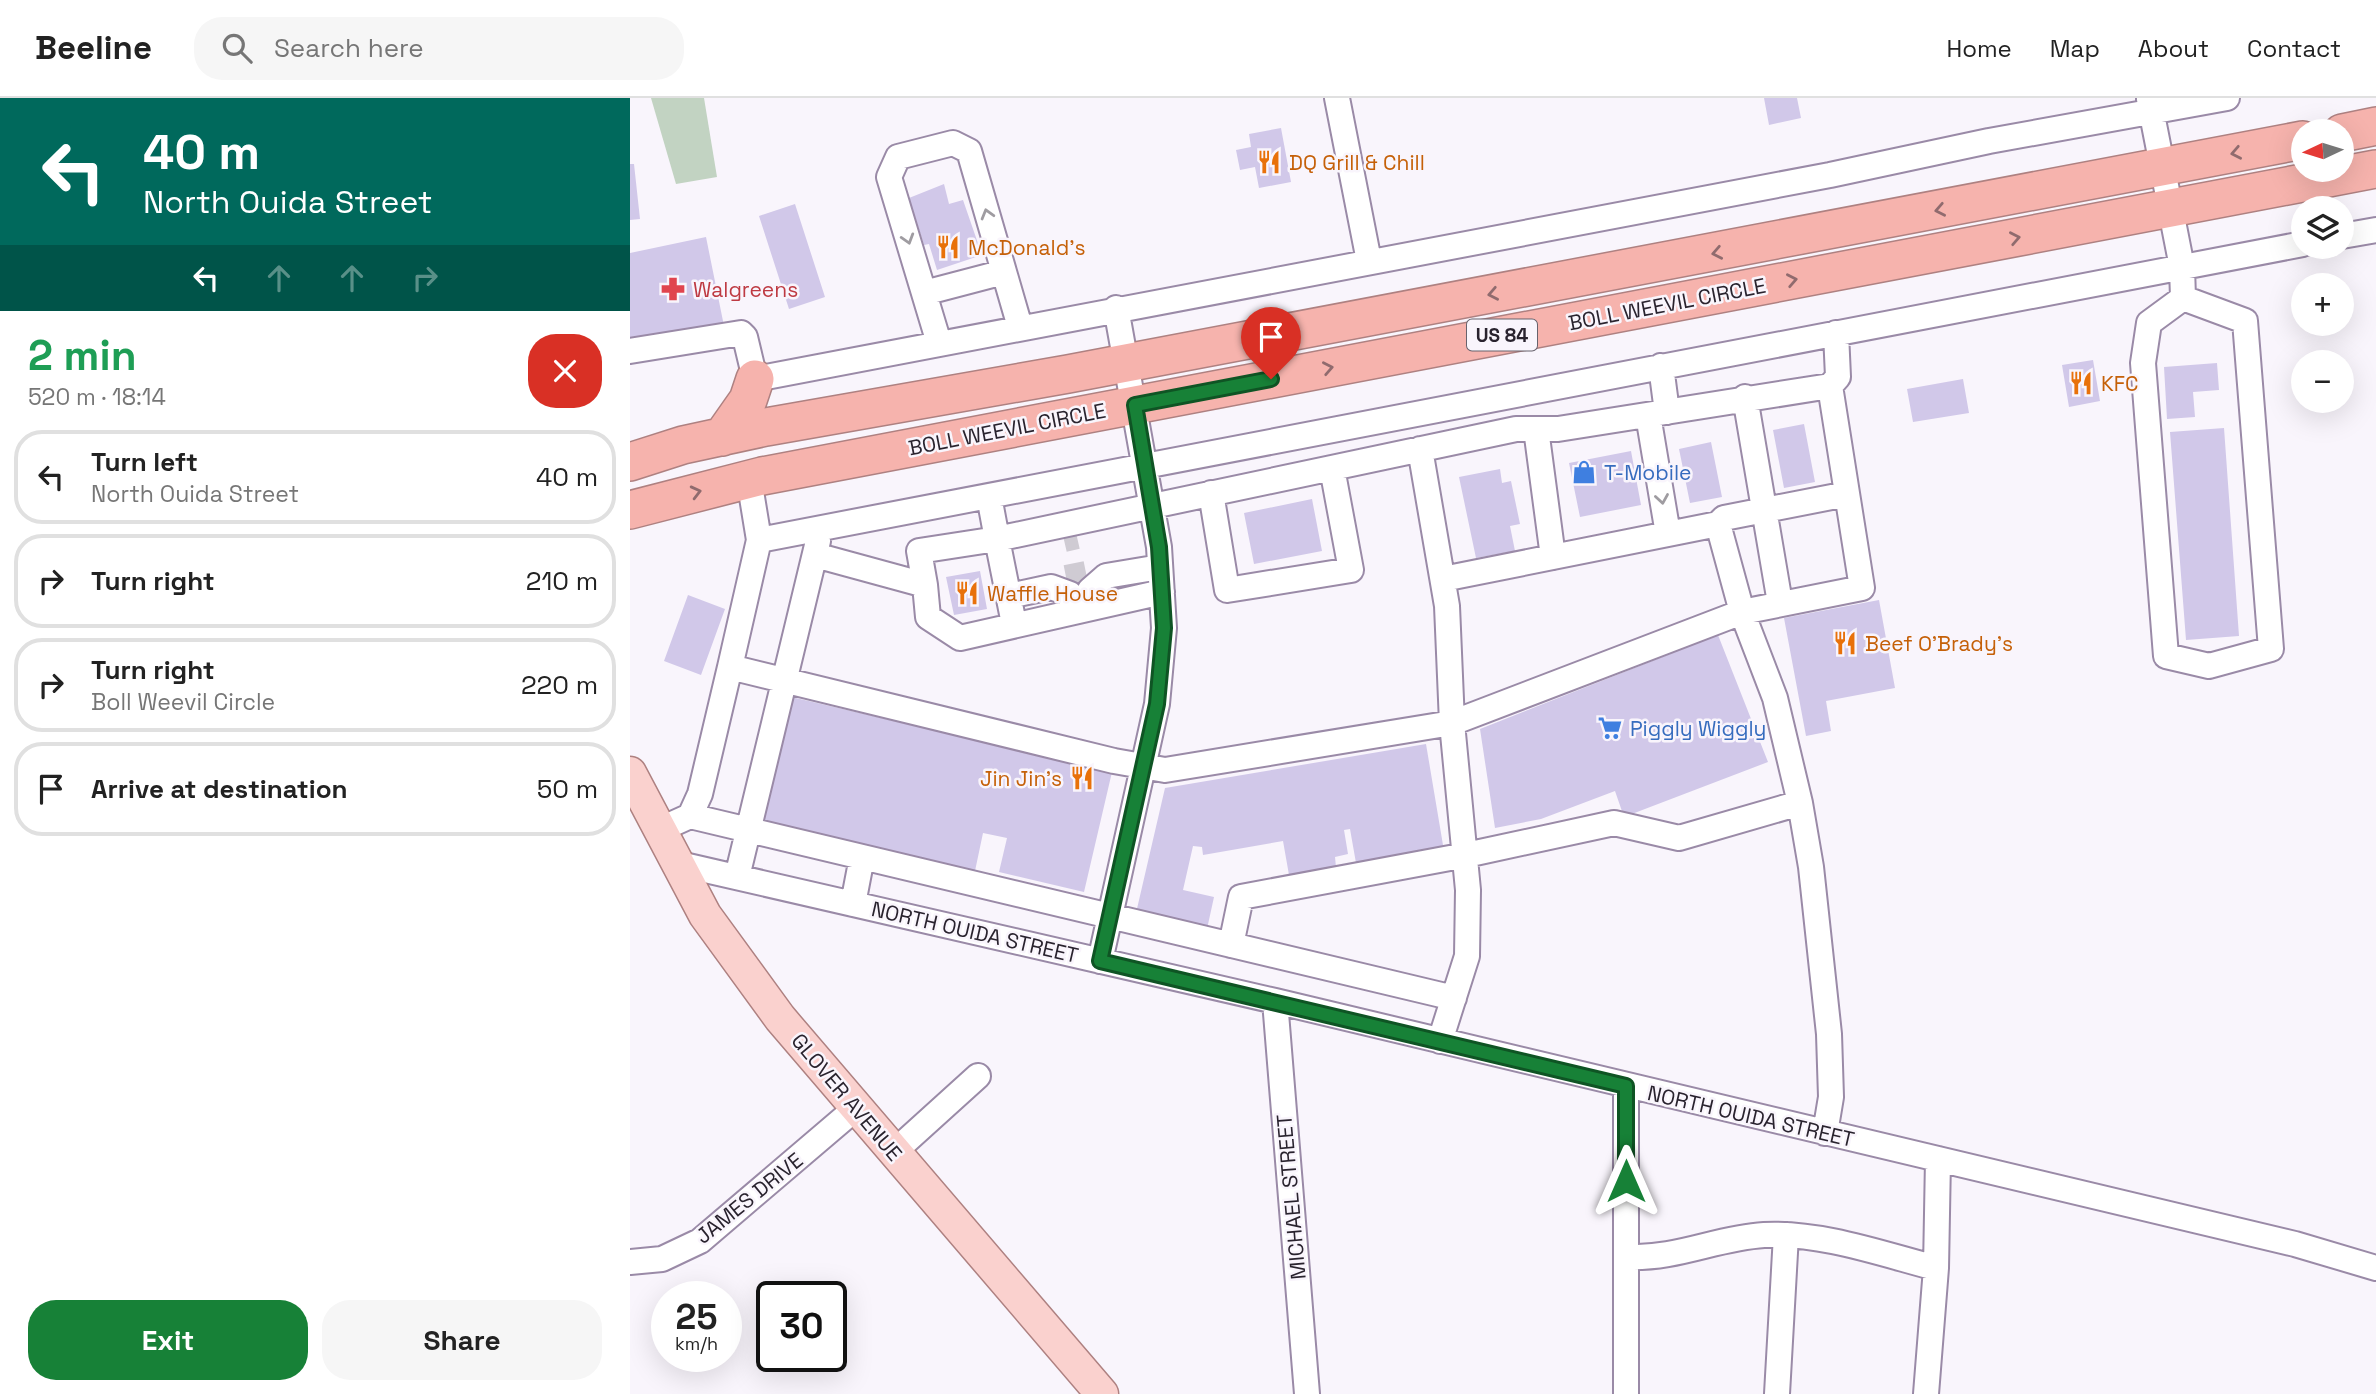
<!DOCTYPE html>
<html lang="en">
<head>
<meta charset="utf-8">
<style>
  :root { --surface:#fff; --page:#f6f6f6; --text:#222; --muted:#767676; --line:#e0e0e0; --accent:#178137 }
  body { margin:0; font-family:"Space Grotesk",sans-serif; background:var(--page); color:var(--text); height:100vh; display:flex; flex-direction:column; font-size:26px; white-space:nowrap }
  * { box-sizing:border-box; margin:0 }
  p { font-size:23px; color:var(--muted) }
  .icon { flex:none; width:38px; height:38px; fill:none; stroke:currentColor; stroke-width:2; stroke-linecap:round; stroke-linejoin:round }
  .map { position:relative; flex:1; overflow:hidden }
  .panel { display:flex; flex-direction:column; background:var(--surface); width:630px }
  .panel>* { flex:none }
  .top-card { background:#00695c; color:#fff; overflow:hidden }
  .needle { width:46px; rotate:266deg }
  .fabs { position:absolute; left:1661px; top:21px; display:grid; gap:14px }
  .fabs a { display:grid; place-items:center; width:63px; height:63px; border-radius:50%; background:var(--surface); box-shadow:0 7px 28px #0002; font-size:35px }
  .speed { position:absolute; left:21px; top:1183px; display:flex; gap:14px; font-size:35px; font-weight:700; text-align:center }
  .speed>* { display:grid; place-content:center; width:91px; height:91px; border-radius:50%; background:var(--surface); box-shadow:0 7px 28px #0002; line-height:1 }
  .speed small { font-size:18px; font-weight:400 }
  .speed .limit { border:4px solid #111; border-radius:10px; background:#fff; color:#111 }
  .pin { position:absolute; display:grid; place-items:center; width:60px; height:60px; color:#fff; margin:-72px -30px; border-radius:50% 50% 50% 0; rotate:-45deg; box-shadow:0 0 7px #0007 }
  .pin .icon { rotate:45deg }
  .me { position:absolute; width:77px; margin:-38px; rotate:0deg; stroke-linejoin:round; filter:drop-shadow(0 0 5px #0008) }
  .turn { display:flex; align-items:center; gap:24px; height:147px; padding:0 28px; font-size:32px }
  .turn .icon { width:91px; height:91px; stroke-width:2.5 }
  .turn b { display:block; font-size:49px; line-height:60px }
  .lanes { display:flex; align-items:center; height:66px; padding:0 28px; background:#0003; justify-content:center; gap:35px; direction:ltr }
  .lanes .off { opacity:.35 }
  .round { display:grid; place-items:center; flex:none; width:74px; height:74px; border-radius:28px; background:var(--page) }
  .headline { display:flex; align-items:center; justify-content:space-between; height:119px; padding:0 28px }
  h1 { font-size:42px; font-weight:600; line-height:52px; color:#1e9e55 }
  .primary-button { display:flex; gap:14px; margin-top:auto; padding:14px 28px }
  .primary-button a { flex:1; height:80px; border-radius:28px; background:var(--accent); color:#fff; font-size:28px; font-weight:600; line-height:80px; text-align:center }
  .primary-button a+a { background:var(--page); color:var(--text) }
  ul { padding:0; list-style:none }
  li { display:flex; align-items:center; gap:21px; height:94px; margin:0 14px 10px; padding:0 14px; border:4px solid var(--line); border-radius:28px }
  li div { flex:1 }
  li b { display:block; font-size:26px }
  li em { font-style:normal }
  header { display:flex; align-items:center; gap:42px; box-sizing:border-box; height:98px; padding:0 35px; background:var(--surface); border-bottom:2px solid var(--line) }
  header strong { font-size:33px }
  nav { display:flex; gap:38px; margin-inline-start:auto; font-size:24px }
  .search { width:490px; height:63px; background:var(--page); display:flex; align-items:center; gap:18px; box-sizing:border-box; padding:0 24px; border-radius:28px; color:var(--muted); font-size:26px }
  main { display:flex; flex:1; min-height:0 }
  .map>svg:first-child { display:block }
</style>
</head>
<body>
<header>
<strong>Beeline</strong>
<div class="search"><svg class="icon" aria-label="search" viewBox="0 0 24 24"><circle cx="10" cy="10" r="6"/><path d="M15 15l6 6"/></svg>Search here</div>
<nav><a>Home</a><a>Map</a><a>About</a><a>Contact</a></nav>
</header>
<main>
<section class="panel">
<div class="top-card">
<div class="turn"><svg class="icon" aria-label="left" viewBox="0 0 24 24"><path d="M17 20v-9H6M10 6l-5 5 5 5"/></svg><div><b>40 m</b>North Ouida Street</div></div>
<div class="lanes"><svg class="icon" aria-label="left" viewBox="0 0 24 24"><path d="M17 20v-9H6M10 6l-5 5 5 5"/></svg><svg class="icon off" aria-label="ahead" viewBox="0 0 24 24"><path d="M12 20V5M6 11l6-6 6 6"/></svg><svg class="icon off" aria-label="ahead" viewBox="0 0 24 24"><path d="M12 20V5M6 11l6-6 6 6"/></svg><svg class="icon off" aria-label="right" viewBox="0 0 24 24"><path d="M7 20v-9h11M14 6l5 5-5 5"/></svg></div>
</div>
<div class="headline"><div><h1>2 min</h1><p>520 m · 18:14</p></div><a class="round" style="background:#d93025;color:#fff"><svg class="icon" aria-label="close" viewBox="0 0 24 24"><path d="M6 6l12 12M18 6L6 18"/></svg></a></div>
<ul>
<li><svg class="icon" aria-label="left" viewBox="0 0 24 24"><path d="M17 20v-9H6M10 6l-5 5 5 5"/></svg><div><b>Turn left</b><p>North Ouida Street</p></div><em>40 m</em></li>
<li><svg class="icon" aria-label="right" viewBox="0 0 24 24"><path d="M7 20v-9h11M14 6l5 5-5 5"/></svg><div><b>Turn right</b></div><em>210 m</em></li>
<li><svg class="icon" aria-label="right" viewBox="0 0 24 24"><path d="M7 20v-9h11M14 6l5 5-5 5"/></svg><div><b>Turn right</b><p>Boll Weevil Circle</p></div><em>220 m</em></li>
<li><svg class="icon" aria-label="arrive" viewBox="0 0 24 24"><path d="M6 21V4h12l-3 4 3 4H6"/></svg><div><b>Arrive at destination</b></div><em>50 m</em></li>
</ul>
<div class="primary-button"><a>Exit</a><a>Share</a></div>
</section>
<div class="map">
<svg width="1746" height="1296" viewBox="0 0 1746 1296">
  <rect width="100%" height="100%" fill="#f9f5fc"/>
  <path fill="#c2d3c2" d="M21,0H74L87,79L46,86Z"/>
  <path fill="#d1c8e9" d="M1134,0H1167L1171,20L1139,27Z
    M651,30L661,84L629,90L625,69L610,72L606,52L621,49L619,36Z
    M0,66H4L10,121L0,122Z
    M314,86L319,106L333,102L352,157L307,172L299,146L294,147L279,100Z
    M165,106L195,199L159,211L129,118Z
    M76,139L94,228L0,247V155Z
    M1463,262L1470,303L1439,309L1432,267Z
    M1587,265L1589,292L1563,294L1565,319L1537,321L1534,269Z
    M1333,281L1339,315L1283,324L1277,291Z
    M1174,326L1185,384L1154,390L1143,332Z
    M1594,330L1609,538L1556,542L1540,334Z
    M1081,344L1092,399L1060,405L1049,351Z
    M1001,353L1011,407L950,419L939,365Z
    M870,371L872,385L881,383L890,426L880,428L885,453L846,460L829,379Z
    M682,401L692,453L624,466L614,415Z
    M350,473L357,511L324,517L316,479Z
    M58,497L95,511L71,577L34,563Z
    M1249,502L1265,590L1196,603L1201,633L1176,638L1154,520Z
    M1088,537L1138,664L994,719L985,693L911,721L865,730L850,631Z
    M153,597L482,674L454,794L369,774L377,740L353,735L345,773L124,722Z
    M796,646L814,753L726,765L720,731L714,732L718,756L705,759L706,769L659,777L653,743L573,757L572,749L563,748L553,792L584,799L577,831L506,815L535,690Z"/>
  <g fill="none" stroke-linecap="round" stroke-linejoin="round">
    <path stroke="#cfcbd3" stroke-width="24" stroke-dasharray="24 12" stroke-linecap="butt" d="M434,442L447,439
      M436,479L456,475"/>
    <g stroke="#9a8aa7" stroke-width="28">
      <path id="minor" d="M707,0L739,163
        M1519,1L1552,169L1553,200L1519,225L1513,265L1536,558L1579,568L1641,551L1615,223L1553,200
        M1712,138L1746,132
        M294,195L374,174
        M309,245L259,79L268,59L323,45L339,53L390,229
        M0,253L111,235L115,239L125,281L1200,77L1359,43L1597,0
        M1031,268L1037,314
        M1115,299L1150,505
        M1018,317L1038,436
        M906,331L923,459
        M790,351L817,508L822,625L838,792L837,858L810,943
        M581,395L597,492L721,472L702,370
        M359,398L367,441L886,331H928L1200,288L1208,279L1206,235
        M129,442L1673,146
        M185,457L295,487L298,519L330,540L532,494
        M813,481L1088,426
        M295,487L289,453L367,441L384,526
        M460,492L476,478L530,469
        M379,498L421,489L440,496
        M100,569L129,442L119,381
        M60,718L824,900
        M29,732L60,718L70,696L100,569L484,663L535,672L822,625L1112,514L1232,490L1200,288
        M45,765L645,903L1665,1146L1746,1170
        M107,779L188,443
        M223,806L232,759
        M601,847L611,799L836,757L984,725L1049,740L1170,705
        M470,863L527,606L534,530L529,449L486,210
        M645,903L677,1296
        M1195,1035L1201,999L1199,936L1181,769L1170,705L1145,600L1112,514L1088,426L1094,420L1217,396
        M264,1054L348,978
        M997,1159C1048,1161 1086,1140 1134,1137C1191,1134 1252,1156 1306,1170
        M0,1164L32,1161L70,1143L226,1010
        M996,1296V988
        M1147,1296L1156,1137
        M1296,1296L1306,1170L1308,1061"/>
    </g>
    <g stroke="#ae8181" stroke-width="35">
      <path id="major" d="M0,675L75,817L150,920L472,1296"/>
    </g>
    <g stroke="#ae8181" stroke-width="40">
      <path id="highway" d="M1712,35L1746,28
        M92,339L118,302L125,281
        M0,364L53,347L136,329L438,276L1673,42
        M0,412L132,378L1746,71"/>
    </g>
    <use href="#minor" stroke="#fff" stroke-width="24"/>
    <use href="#major" stroke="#fad1ce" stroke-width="32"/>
    <use href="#highway" stroke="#f6b3ad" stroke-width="37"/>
  </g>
  <defs><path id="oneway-chevron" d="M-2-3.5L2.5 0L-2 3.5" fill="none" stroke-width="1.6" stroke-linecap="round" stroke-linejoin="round" transform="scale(1.75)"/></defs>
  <g stroke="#906b6e">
    <use href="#oneway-chevron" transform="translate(1606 55) rotate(169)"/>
    <use href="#oneway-chevron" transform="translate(1310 112) rotate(169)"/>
    <use href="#oneway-chevron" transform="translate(1385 140) rotate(-11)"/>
    <use href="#oneway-chevron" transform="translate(1087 155) rotate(169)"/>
    <use href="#oneway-chevron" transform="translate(1162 182) rotate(-11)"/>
    <use href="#oneway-chevron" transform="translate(863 196) rotate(169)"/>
    <use href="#oneway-chevron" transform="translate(698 270) rotate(-11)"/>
    <use href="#oneway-chevron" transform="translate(66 394) rotate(-14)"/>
  </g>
  <g stroke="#9f9ca1">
    <use href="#oneway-chevron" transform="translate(357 116) rotate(-106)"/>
    <use href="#oneway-chevron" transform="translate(278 141) rotate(73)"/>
    <use href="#oneway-chevron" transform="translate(1032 401) rotate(81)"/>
  </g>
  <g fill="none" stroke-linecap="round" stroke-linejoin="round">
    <g stroke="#0f5424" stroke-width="18">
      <path id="route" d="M641,281L505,307L529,449L534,530L527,606L470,863L996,988V1083"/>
    </g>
    <use href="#route" stroke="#178137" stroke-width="12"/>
  </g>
  <defs>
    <g id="restaurant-bare" transform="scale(1.89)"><path d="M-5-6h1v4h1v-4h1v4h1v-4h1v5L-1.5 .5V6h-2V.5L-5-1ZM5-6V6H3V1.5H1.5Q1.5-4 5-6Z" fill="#e8710a" stroke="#f9f5fc" stroke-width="2.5" paint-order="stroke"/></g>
    <g id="pharmacy-bare" transform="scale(1.89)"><path d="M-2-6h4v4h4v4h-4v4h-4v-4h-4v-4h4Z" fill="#e0444e" stroke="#f9f5fc" stroke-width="2.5" paint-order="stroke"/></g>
    <g id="shop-bare" transform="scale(1.89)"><path d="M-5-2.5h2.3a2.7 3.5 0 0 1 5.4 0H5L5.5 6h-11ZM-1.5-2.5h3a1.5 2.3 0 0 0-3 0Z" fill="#3f7fe0" stroke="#f9f5fc" stroke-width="2.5" paint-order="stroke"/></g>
    <g id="supermarket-bare" transform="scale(1.89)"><path d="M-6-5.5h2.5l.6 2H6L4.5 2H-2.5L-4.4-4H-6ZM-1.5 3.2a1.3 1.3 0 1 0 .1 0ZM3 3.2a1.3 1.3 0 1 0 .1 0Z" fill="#3f7fe0" stroke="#f9f5fc" stroke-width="2.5" paint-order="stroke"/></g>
  </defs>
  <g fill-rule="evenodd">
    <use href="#restaurant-bare" x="639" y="64"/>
    <use href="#restaurant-bare" x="318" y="149"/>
    <use href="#pharmacy-bare" x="43" y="191"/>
    <use href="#restaurant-bare" x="1451" y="285"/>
    <use href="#shop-bare" x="954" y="374"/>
    <use href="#restaurant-bare" x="337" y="495"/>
    <use href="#restaurant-bare" x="1215" y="545"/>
    <use href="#supermarket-bare" x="980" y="630"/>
    <use href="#restaurant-bare" x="452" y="680"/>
  </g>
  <g text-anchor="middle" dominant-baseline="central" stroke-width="5" stroke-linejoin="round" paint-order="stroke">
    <rect fill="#f9f5fc" stroke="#67626c" stroke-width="2" x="837" y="221.5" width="70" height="31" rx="5"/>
    <g font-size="19" font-weight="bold" fill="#29232e">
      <text x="872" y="237">US 84</text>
    </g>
    <g font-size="21" fill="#c56008" stroke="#f9f5fc" text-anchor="start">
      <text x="659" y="64">DQ Grill &amp; Chill</text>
      <text x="338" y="149">McDonald's</text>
      <text x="1471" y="285">KFC</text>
      <text x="357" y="495">Waffle House</text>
      <text x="1235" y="545">Beef O'Brady's</text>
      <text x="432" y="680" text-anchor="end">Jin Jin's</text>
    </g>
    <g font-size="21" fill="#be3a42" stroke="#f9f5fc" text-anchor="start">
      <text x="63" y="191">Walgreens</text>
    </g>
    <g font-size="21" fill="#29232e" stroke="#f9f5fc">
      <text transform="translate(1037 206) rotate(-11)">BOLL WEEVIL CIRCLE</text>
      <text transform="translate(377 331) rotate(-11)">BOLL WEEVIL CIRCLE</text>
      <text transform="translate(345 834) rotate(13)">NORTH OUIDA STREET</text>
      <text transform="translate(217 999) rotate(50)">GLOVER AVENUE</text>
      <text transform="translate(1121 1018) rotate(13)">NORTH OUIDA STREET</text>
      <text transform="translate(661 1099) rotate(-95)">MICHAEL STREET</text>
      <text transform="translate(119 1100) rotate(-39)">JAMES DRIVE</text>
    </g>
    <g font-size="21" fill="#366cbe" stroke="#f9f5fc" text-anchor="start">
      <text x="974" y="374">T-Mobile</text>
      <text x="1000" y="630">Piggly Wiggly</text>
    </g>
  </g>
</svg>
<div class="fabs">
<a><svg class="needle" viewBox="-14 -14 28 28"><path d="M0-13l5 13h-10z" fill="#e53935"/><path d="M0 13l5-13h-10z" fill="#767676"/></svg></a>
<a><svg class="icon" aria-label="layers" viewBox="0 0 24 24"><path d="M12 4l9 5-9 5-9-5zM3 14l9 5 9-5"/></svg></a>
<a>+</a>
<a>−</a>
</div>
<div class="speed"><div>25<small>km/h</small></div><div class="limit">30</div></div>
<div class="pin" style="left:641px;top:281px;background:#d93025"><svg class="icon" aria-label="arrive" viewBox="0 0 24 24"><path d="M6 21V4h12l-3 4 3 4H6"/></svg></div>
<svg class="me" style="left:996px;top:1083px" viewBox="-20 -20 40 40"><path d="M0-17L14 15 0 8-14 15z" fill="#178137" stroke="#fff" stroke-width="4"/></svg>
</div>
</main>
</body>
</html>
